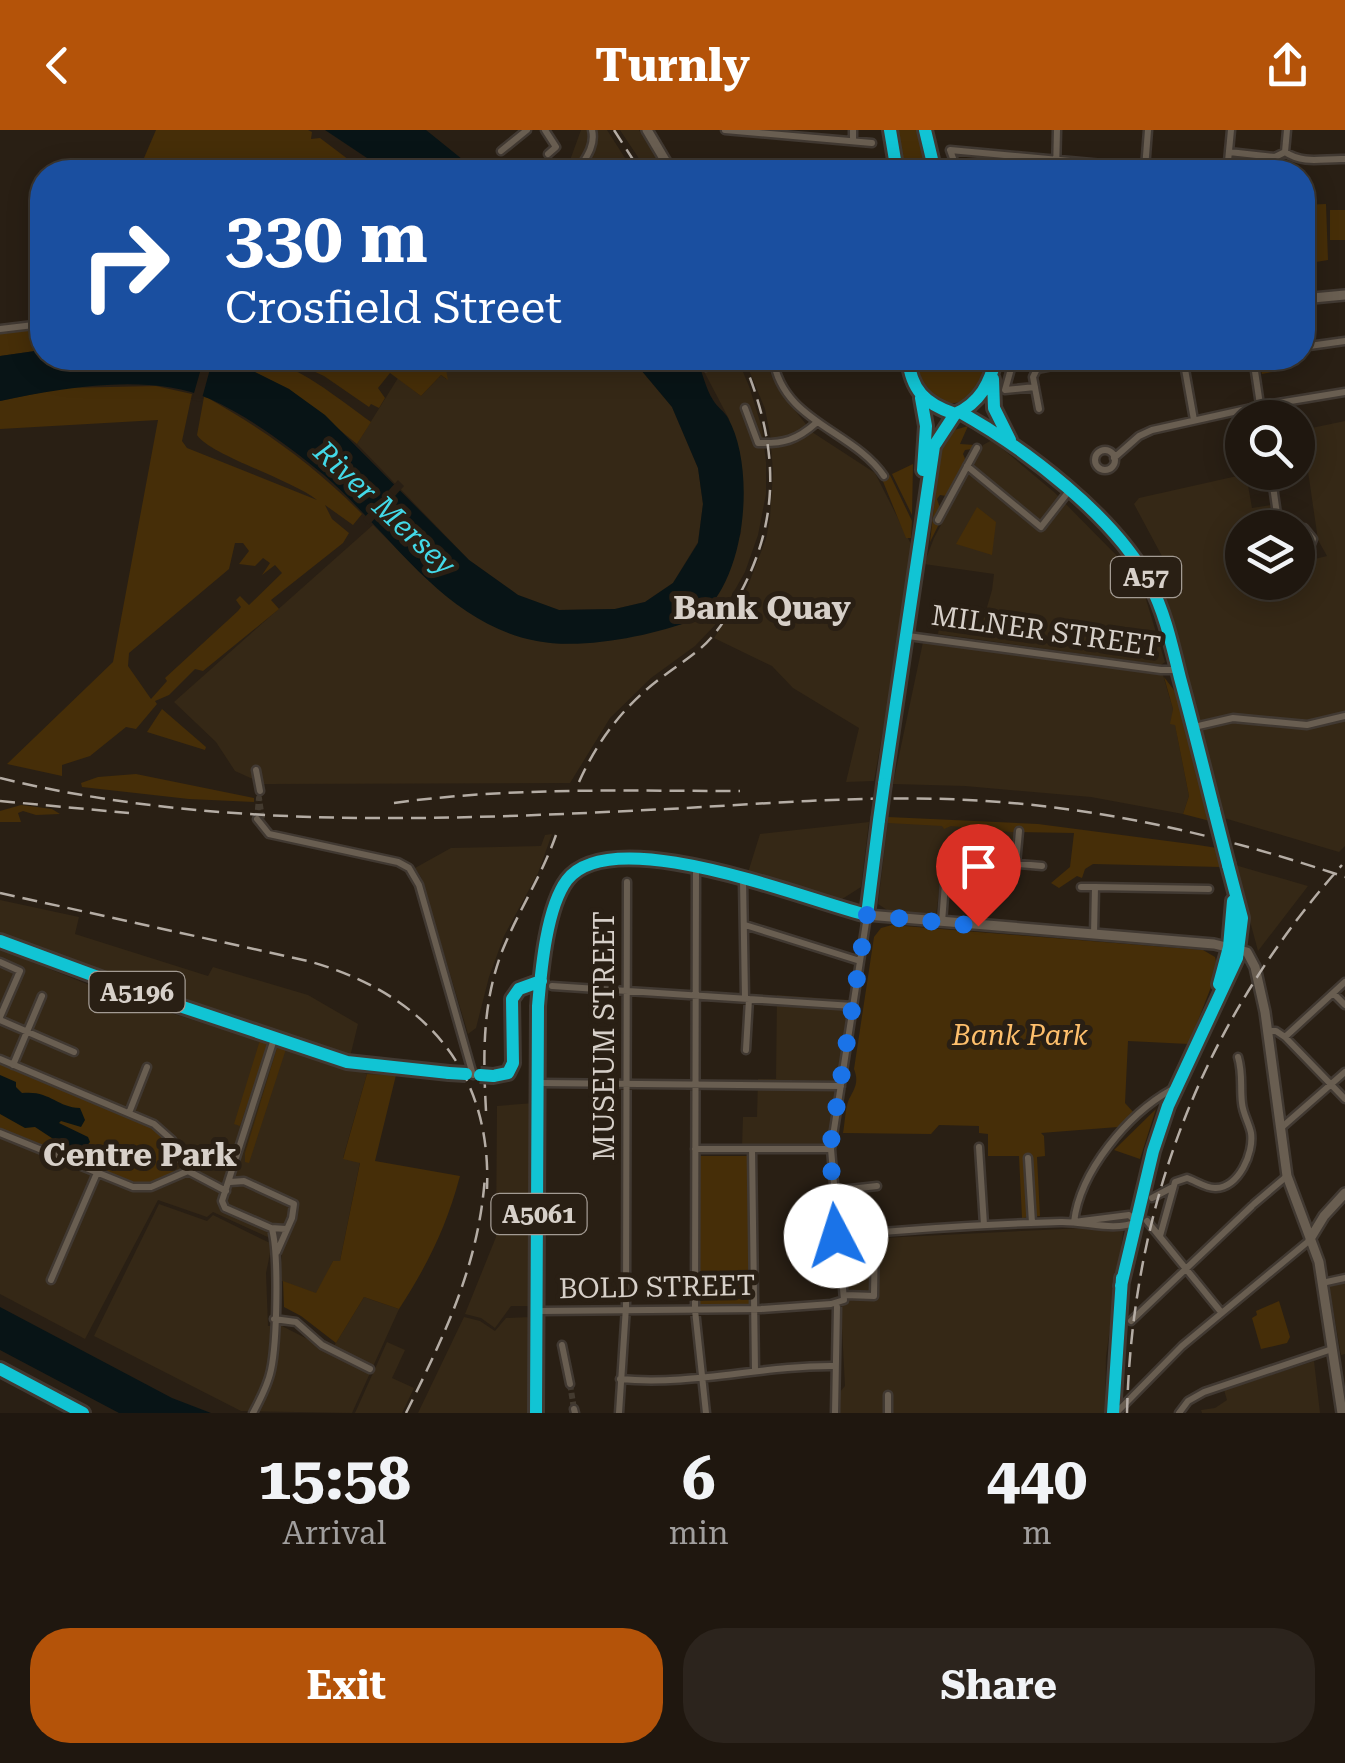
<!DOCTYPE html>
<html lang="en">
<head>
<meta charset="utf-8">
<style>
  :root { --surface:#1f170f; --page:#2c241d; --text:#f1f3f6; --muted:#a19f9e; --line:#3c362f; --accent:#b45309 }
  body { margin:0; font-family:"Roboto Serif",serif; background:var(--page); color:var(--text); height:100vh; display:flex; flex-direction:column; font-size:38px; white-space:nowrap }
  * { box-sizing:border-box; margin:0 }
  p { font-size:32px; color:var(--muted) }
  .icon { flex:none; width:55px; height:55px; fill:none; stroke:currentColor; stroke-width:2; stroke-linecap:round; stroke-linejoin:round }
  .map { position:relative; height:1283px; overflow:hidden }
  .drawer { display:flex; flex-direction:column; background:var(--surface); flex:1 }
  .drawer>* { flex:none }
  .banner { position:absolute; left:30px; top:30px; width:1285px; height:210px; border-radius:40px; box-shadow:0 5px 25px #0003,0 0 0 2px var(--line); background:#1a4fa0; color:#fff; overflow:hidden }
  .buttons { position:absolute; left:1225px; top:270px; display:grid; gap:20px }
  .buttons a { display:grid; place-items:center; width:90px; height:90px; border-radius:50%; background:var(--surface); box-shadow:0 5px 25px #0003,0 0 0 2px var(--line); font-size:50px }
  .pin { position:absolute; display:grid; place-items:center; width:85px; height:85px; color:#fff; margin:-102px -42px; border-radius:50% 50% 50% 0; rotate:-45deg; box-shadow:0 0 10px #0007 }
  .pin .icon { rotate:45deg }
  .me { position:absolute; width:110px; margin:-55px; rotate:355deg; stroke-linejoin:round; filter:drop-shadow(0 0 8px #0008) }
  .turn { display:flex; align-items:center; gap:35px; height:210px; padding:0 30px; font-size:45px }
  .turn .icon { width:130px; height:130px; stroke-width:2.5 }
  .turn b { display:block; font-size:70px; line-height:85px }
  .eta { display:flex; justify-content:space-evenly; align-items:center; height:170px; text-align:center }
  .eta b { font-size:60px; font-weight:700; line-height:70px }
  .cta { display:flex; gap:20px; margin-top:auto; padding:20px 30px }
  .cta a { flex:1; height:115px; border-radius:40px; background:var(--accent); color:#fff; font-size:40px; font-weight:700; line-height:115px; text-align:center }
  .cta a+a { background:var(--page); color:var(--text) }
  header { display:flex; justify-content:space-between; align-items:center; height:130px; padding:0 30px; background:var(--accent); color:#fff; font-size:45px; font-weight:700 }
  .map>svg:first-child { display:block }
</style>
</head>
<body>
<header><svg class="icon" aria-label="back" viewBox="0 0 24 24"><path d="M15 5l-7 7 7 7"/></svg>Turnly<svg class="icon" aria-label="share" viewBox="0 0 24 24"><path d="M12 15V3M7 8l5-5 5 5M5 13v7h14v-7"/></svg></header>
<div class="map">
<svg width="1345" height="1283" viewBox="0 0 1345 1283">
  <rect width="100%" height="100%" fill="#291f14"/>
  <path fill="#352816" d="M581,0H607L634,42H562L569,33Z
    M620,0H639L665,42H648Z
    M436,228H631L672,277L698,338L703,374L698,412L673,453L645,472L615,479L559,480L518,465L469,430L357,314L398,248L421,266L441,245L446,249L445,235Z
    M697,228H737L749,256L762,298L766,332V364L758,405L745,442L715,495L695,516L651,548L610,588L570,653L264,654L235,641L216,612L174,572L373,395L426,448L464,478L504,500L537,511L563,514L613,509L683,494L706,482L715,470L741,403L742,354L729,289Z
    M744,228H762L783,265L812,302L875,343L915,422L874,651L846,652L859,598L793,558L772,536L714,508L747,458L766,409L770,388L773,342L770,304L765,279Z
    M1345,291V716L1339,722L1224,688L1165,466L1177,462L1163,428L1134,374L1139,368L1246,344L1252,378L1271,375L1276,397L1242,398V452H1298V433L1327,426L1318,410L1302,300Z
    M992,310L1054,362L1124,433L1142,456L1165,532L1161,535L938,504L941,485L983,491L992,460L994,444L924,434L934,408L983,315Z
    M923,512L1163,545L1173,579L1171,594H1175L1189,666L1183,684L1091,667L965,656L893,654Z
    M888,690L1017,698L1013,735L943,728L936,786L887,780L878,774Z
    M869,692L861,757L839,771L746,749L760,704Z
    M552,704L538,743L504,806L489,847L476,898L468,904L421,747L415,738L451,718L541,716L545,705Z
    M1235,735L1308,756L1258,821Z
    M0,770L79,787L75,804L208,846L213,837L308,865L358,894L350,927L204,880L0,806Z
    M0,819L119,867L367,944L343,1028L360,1032L340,1131H333L317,1164L279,1150L283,1114L213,1082L207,1087L158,1070L85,1209L0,1164Z
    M777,865L849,870L827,1016L742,1017L743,987H757L758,949H776Z
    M534,973L533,1176H511L495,1198L481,1188L465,1184L496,1107L497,976Z
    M159,1074L207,1091L213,1085L272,1114L266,1143L268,1196H282L331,1221L364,1167L399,1179L352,1283L241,1281L94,1206Z
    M1124,1096L1106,1227L1105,1283H838V1264L845,1256L841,1180L847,1157L841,1110Z
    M1345,1153V1224L1341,1225L1329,1156Z
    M464,1187L480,1191L495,1201L506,1188L530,1187L529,1283H418Z
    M387,1212L405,1220L392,1248L414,1258L402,1283H355Z
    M1314,1231L1320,1283H1202L1201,1280L1215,1278L1227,1270L1224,1260Z"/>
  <path fill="#462e08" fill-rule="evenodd" d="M156,0H308L312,2L311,9L320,8L365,42H138Z
    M893,0H920L930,42H900Z
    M1326,74L1328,130L1316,132L1315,118L1303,119V75Z
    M1330,80H1345V110H1330Z
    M42,194V220L0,226V199Z
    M225,228C236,228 247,226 258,228C295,232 340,270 371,292L357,314L289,259Z
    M285,228H436L445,235L448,250L441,245L421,266L390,243L378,258L385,268L379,278L371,274L369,277L324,246Z
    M917,228H989C987,235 986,244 983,251C974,271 947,282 930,265C921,255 919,240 917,228Z
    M1265,228H1290L1292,238L1262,244L1260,236Z
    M156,256L192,264L182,311L187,318L317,370C290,349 210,325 197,305L204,267L208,268C266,301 316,337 362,384L353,395L325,375L332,389L349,403L343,413L271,470L279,479L203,541L195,539L169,565L155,571L157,574L136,599L126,597L90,626L62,635V646L7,634L113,532L158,290L0,299V271L62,258ZM235,413H243L249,421L239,434L255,436L263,428L270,433L262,445L275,435L282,443L249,475L240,466L236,470L241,477L238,481L165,548L167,551L151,569L128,536L129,523L229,439Z
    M968,296L960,314L975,315L972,319L965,320L963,324L966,331L946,366L940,365L937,369L940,378L935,389L939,394L930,412L941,317L949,307L948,302Z
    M913,334L912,385L892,344Z
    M890,345L912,391L911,408H906L882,349Z
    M977,377L996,392L992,425L956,414Z
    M1164,547L1177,564L1210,691L1183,684L1189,666L1175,595L1170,594L1173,579Z
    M162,579L206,617L205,620L147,602Z
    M136,644L254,668V672L189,669L82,657L81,653L98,647Z
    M21,675L52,679L60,684L36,685L23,681L18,683L21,692H0V681Z
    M888,687L1038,694L1198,715L1217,718L1221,737L1093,734L1085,739L1082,748L1077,746L1059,758L1051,753L1070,737L1074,703L1011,702L951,696L944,699L942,696L888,693Z
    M892,795L1203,820L1215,827L1218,839L1189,914L1128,911L1125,973L1134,983L1118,997L1041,1003L1044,1006L1045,1026L1037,1027L1040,1086L1022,1088L1019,1026H988V1004L979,1003V996L939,995L931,1004L843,1003C845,993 845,978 849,969C855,958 859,952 854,939L874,807L881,798Z
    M260,910L268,915L240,996L234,994Z
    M282,915L287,916L249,1033L245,1032V1023L277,918Z
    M0,932L148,995L169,1013L176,1030L173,1044L156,1052L134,1053L0,998Z
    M367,944L396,945L375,1031L460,1046C446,1098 428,1134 399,1179L364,1167L336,1213L301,1186L284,1177L283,1151L316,1163L333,1131H340L360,1033L343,1029Z
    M1156,979L1140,1029L1114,1020Z
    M700,1026H748L749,1174L698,1176Z
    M1279,1171L1290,1207L1287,1213L1261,1219L1252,1188L1257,1185L1256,1181Z"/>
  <path fill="#081416" d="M325,0H426L478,42H388Z
    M42,220V228L229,229L289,259L325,285L469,430L518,465L559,480L615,479L645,472L673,453L698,413L703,374L698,338L672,277L631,228H695C703,241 705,258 713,270C717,277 725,282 728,288C757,340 746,457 694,490C650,506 583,520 537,511C444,494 390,402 324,345C290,317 250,287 210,269C149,242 62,258 0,271V226Z
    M0,945L16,952V957L22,963C50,960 56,977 80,978L85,990L81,997L61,991L59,993L88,1007L90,1012L84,1019L67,1018L35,997L25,998L0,984Z
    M0,1177L172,1268L211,1283H119L0,1220Z"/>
  <path fill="#291f14" d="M204,228H213L201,272L192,270Z
    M398,350L404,356L369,395L363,389Z"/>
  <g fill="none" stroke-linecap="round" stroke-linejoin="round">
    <path stroke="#433a2f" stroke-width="6" stroke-dasharray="6 3" stroke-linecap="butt" d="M257,689L259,668L262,689
      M570,1254L574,1279"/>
    <g stroke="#413932" stroke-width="11">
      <path id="street" d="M545,0L556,17L548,24
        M725,0L872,13
        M853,11V0
        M501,21L527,0
        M1229,22L1275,27L1285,22C1304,35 1324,28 1345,29
        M1285,22L1287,0
        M1145,39L1148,0
        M577,42C585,29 596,16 592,0
        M780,42V38L788,39
        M958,42L950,20L1190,42
        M1056,42L1057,0
        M1227,42L1231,0
        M0,199L42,194
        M1302,217L1345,211
        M701,228L706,237
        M773,228C782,292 853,300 884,346
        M1014,228L1005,260L1035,257
        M1183,228L1194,290
        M1253,228L1262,288
        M745,278L758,313C783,314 797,310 816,293
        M1039,279L1033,247L1037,239L1092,228
        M1095 330a10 10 0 1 1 20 0a10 10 0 1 1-20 0Z
        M1114,328L1139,306L1152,300L1260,276L1345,262
        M1298,329H1302L1298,303
        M967,336L1041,397L1069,361
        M1271,342L1279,398
        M938,390L977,318
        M1292,398H1304L1313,409L1308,422L1298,426
        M908,506L1161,540H1178
        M1194,597L1233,588L1307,595L1345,586
        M256,640L260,661
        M257,689L269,704L398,732L409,738L419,755L473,945
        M1016,734L1019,701
        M696,736L695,1180L706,1283
        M743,750L745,868
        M1081,757H1095
        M942,792L947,728L1042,736
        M745,795L860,831
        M1094,805L1095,757L1209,759
        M0,832L20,841L0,887
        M552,856L853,876
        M1333,863L1345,875
        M0,890L74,922
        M1268,901H1276L1285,907L1345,969
        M1285,907L1345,852
        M274,909L222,1071L225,1078L271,1098L286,1099
        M746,920L749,869
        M0,929L154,994L172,1010L188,1041
        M13,935L42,866
        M540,953L841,956
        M129,983L147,937
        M1281,998L1345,942
        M0,1003L133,1057H151L188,1041L226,1061
        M979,1017L984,1095
        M695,1019H831
        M752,1019L755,1240
        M1028,1028L1032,1093
        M230,1052L244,1051L294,1074L292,1088L277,1122
        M832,1061L877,1056
        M1152,1068L1171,1058
        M1254,1074L1287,1046
        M1147,1091L1221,1182
        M1074,1092C1080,1041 1128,984 1171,960
        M836,1106C911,1099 986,1094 1060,1092C1085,1091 1113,1102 1137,1092L1129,1085L1074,1092
        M1160,1106L1175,1052L1187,1048C1196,1051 1207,1059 1216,1058C1239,1057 1254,1023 1251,1003C1249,993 1243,984 1242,973C1240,957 1243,944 1238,927
        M51,1150L97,1043
        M1322,1153L1345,1148
        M846,1165L874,1166L875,1103
        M539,1181L761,1179L831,1174L844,1170L831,1019L867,786
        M274,1189L296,1192L322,1215L370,1239
        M1131,1191L1252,1076
        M562,1215L570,1254
        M620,1249C692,1256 763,1235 835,1236
        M888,1265V1283
        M574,1279L575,1283
        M253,1283C260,1270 268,1255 271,1240C277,1212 279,1125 272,1099
        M619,1283L626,1177L627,752
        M835,1283L837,1177
        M1116,1283L1182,1216L1310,1110
        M1179,1283L1188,1271L1204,1262L1332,1219"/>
    </g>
    <g stroke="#413932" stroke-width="14">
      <path id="secondary" d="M647,0L672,42
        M1302,169L1345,165
        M867,785L1214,814L1247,822L1255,837L1265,882L1287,1046L1319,1132L1342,1283
        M1310,1109L1324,1086L1345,1063"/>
    </g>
    <g stroke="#413932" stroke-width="18">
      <path id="highway" d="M890,0L897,42
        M925,0L935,42
        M908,228C911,260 925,274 955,284C980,273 990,253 996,228
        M993,249L994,278L1010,310
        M921,268L926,296L923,340
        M960,282C1024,318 1116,387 1150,454C1165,483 1172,516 1180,548C1192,592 1203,636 1214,680
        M884,654L934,316L955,284
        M0,811L141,863L347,932L449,943
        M1219,854L1229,817L1233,771
        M493,946L508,943L513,933L512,869L519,859L541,851
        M1121,1156L1153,1021L1168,976L1237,828L1242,788L1228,735
        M0,1239L83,1283
        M536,1283L538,876C541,842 546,778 567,750C612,691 806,770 867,785L879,690
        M1113,1283L1122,1148"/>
    </g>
    <use href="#street" stroke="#695e51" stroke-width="6"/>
    <use href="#secondary" stroke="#695e51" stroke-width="9"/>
    <use href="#highway" stroke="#11c4d4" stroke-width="12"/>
    <path stroke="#b5ada5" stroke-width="2.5" stroke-dasharray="15 8" stroke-linecap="butt" d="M614,0L641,42
      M0,648C217,701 447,690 668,679C778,673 890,663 1000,672C1118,681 1233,709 1345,747
      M579,652C594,618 617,585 646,560C663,545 683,533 701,518C716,505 727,487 737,469C783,388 778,312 742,228
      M0,671L129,683
      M394,673C509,657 625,661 740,661
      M0,763L308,831C420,862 492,937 487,1059
      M486,981C483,925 482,872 503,819C519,780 542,745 556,705
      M406,1283C445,1204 479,1135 485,1046
      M1127,1283C1132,1074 1203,892 1342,735"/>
    <g stroke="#413932" stroke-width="18" stroke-linecap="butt">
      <path id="highway-bridge" d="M1214,680L1228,735
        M879,690L884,654
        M449,943L466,944
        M480,945L493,946"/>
    </g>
    <use href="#highway-bridge" stroke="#11c4d4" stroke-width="12"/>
  </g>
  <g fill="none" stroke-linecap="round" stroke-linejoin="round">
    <path stroke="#1a73e8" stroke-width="18" stroke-dasharray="0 32.4" d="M836,1106L830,1018L867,785L978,796"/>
  </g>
  <g text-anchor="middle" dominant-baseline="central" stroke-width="10" stroke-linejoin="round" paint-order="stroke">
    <g fill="#291f14" stroke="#a39b93" stroke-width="2.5">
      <rect x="1111" y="427" width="70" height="40" rx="8"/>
      <rect x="89.5" y="842" width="95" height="40" rx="8"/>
      <rect x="491.5" y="1064" width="95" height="40" rx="8"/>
    </g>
    <g font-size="25" font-weight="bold" fill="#d7d0c9">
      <text x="1146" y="447">A57</text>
      <text x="137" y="862">A5196</text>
      <text x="539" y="1084">A5061</text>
    </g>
    <g font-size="28" fill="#d7d0c9" stroke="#291f14">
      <text transform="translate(1046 501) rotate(8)">MILNER STREET</text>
      <text transform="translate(604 906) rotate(-90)">MUSEUM STREET</text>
      <text transform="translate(657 1157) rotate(-1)">BOLD STREET</text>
    </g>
    <g font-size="28" font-style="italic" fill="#febf6c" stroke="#291f14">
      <text x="1020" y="905">Bank Park</text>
    </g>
    <g font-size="30" font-style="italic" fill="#43d9e8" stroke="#291f14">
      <text transform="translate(385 378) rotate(43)">River Mersey</text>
    </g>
    <g font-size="32" font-weight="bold" fill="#d7d0c9" stroke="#291f14">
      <text x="762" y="478">Bank Quay</text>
      <text x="140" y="1025">Centre Park</text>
    </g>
  </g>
</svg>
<div class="buttons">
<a><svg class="icon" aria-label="search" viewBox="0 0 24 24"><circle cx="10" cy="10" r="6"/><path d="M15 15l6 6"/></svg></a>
<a><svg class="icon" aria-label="layers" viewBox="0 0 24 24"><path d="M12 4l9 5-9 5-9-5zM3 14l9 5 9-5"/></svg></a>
</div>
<div class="pin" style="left:978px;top:796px;background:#d93025"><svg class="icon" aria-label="arrive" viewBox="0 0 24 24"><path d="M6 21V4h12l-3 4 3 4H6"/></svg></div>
<svg class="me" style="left:836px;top:1106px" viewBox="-20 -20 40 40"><circle r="19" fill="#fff"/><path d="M0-13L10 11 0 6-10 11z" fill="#1a73e8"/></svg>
<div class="banner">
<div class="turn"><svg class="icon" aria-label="right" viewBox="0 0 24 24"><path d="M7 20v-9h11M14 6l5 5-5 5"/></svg><div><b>330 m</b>Crosfield Street</div></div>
</div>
</div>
<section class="drawer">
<div class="eta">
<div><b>15:58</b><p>Arrival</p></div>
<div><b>6</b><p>min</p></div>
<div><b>440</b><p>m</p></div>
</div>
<div class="cta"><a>Exit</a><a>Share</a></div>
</section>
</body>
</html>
